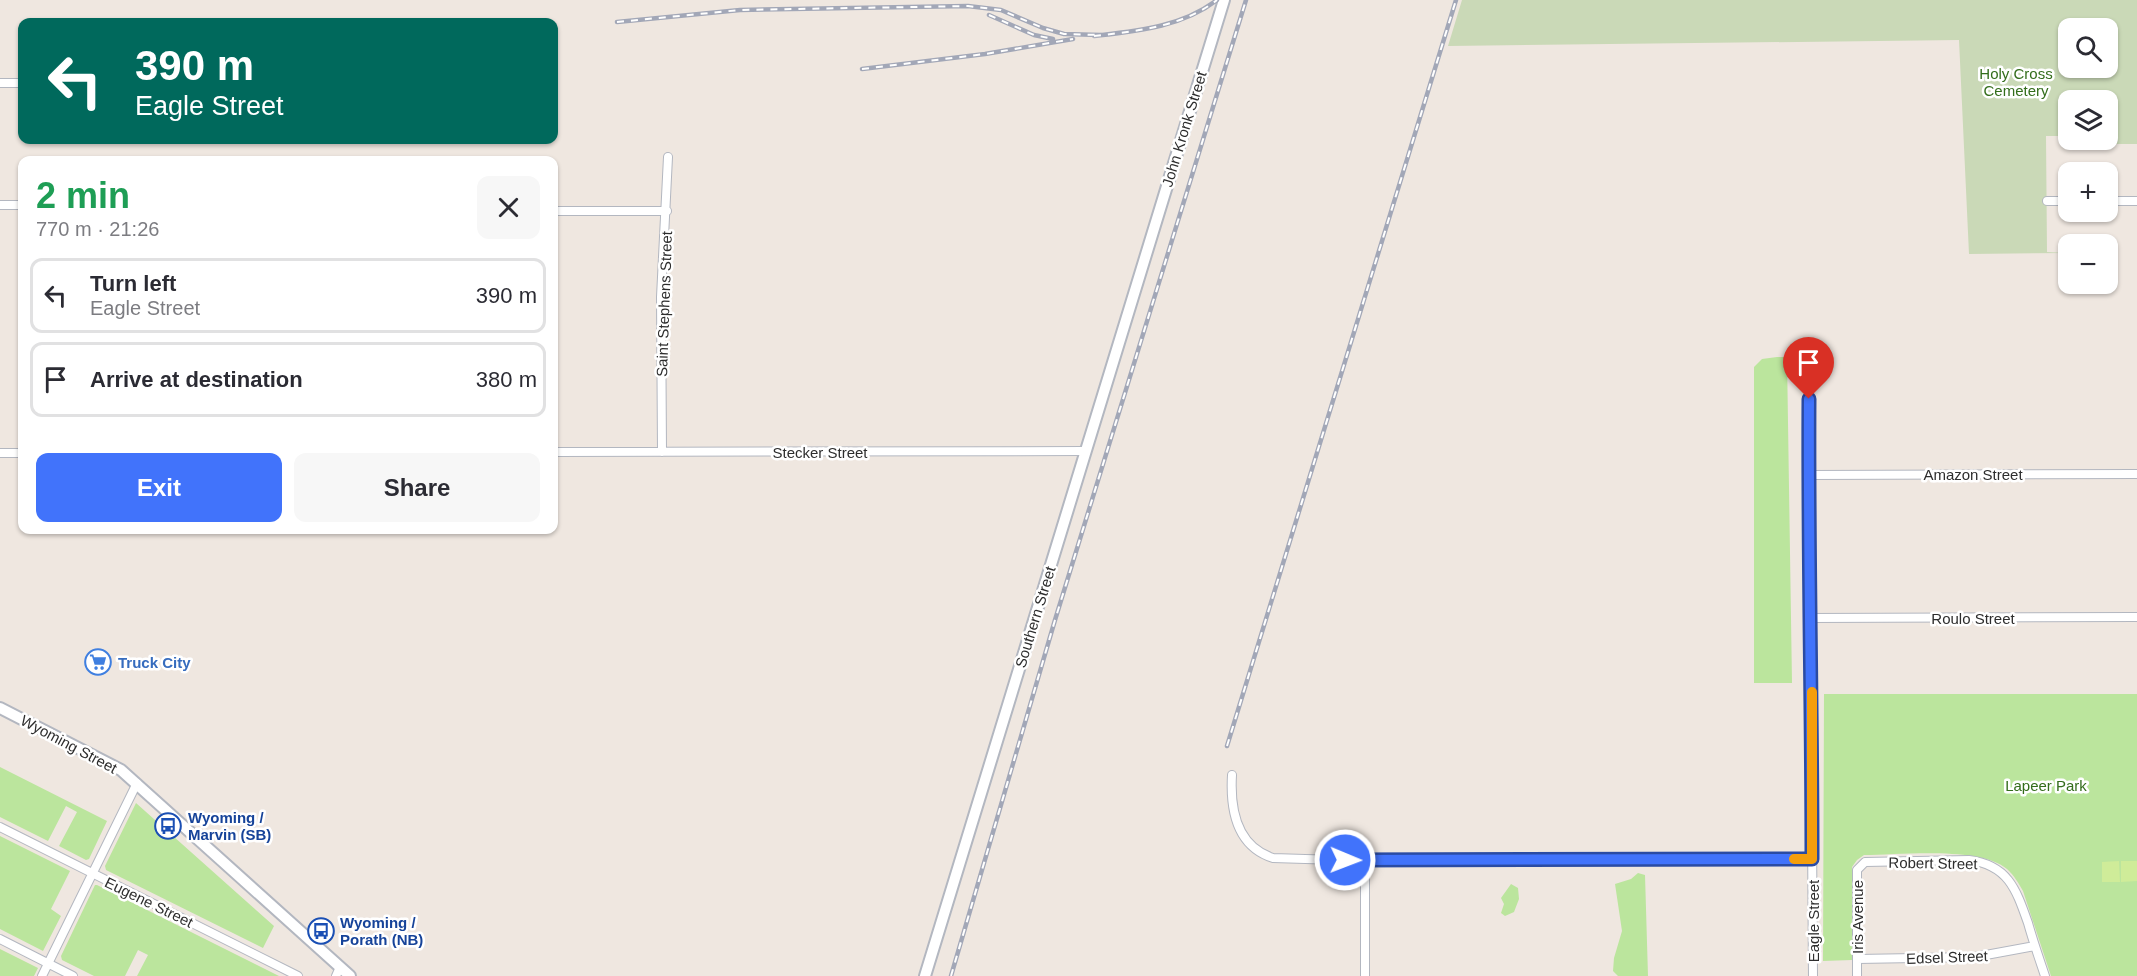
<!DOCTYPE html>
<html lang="en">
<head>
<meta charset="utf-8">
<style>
  :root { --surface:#fff; --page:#f7f7f7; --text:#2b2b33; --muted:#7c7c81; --line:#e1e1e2; --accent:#4173fb }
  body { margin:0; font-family:Helvetica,sans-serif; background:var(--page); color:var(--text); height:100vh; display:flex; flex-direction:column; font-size:22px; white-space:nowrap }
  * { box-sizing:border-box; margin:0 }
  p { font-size:20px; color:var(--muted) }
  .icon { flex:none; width:33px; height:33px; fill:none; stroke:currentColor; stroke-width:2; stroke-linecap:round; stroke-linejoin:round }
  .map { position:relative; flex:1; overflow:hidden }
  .sheet { position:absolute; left:18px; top:156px; width:540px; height:378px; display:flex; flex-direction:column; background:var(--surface); border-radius:12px; box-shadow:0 2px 4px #0004 }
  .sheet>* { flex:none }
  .hud { position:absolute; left:18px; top:18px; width:540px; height:126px; border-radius:12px; box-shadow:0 2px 4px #0004; background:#00695c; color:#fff; overflow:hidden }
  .buttons { position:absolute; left:2058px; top:18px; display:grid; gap:12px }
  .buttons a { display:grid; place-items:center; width:60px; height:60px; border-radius:12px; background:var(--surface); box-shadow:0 2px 4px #0004; font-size:30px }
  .pin { position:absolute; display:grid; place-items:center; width:51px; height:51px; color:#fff; margin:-62px -26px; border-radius:50% 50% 50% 0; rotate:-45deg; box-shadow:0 0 6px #0007 }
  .pin .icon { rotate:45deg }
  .me { position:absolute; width:66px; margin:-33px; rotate:91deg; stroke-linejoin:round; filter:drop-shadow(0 0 4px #0008) }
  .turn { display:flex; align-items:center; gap:21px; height:126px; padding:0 18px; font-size:27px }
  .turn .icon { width:78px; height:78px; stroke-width:2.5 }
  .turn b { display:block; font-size:42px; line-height:51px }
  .round { display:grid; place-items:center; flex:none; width:63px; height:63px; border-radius:12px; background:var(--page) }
  .overview { display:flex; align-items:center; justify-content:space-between; height:102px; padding:0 18px }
  h1 { font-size:36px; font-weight:600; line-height:45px; color:#1e9e55 }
  .primary-button { display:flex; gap:12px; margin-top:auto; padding:12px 18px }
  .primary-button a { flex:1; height:69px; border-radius:12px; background:var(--accent); color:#fff; font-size:24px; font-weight:600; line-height:69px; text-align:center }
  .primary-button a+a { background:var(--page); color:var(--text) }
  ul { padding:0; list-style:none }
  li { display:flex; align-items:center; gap:18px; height:75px; margin:0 12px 9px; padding:0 6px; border:3px solid var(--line); border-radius:12px }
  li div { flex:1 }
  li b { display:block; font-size:22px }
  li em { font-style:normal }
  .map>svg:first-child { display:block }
</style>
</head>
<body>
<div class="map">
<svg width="2137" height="976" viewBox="0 0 2137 976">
  <rect width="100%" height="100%" fill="#efe7e0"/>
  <path fill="#bbe59d" d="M1777,357H1787L1792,683H1754V367L1762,359Z
    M1824,694H2137V976H2051L2023,891C2019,884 2014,875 2007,869C1979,846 1901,855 1864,855L1857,860L1852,867V960L1823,961Z
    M0,767L107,821L89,859L86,860L59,846L77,812L66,806L48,841L0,817Z
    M136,803L274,926L263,948L106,870L105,866Z
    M0,836L70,871L51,909L61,916L43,951L0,929Z
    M1638,873L1645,875L1648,976H1618L1613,971L1614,958L1622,931L1615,884L1631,879Z
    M1511,884L1518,888L1519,899L1514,912L1505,916L1501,913L1504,904L1501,898Z
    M95,885H97L279,976H137L148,955L138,950L125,976H94L62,960L61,956Z
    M0,949L38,968L34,976H0Z"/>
  <path fill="#cad9b7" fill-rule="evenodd" d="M1462,0H2137V144H2066V136H2046L2047,252L2068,253L1969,254L1959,40L1448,46ZM2068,28H2108V68H2068ZM2068,100H2108V140H2068Z"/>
  <path fill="#cfec99" d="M2119,861L2120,882H2102V862Z
    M2121,861H2137V881L2121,882Z"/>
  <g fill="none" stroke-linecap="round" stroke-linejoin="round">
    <g stroke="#b3b7c0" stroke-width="10">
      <path id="street" d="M0,83H22
        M2047,201H2068
        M2108,201H2137
        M0,205H22
        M554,211H667
        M1809,399L1813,976
        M554,452L1086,451
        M662,452L661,297L668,157
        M0,453H22
        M1809,475L2137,474
        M1809,618L2137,617
        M1232,775C1230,809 1236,846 1273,858L1402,862L1812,859
        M0,827L298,976
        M0,939L73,976
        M1857,959L1975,957L2035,946
        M42,976L137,783
        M336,976L340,967
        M1365,976V861
        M1857,976V870L1865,862L1969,860C2008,865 2016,889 2028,923C2033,941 2039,958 2045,976"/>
    </g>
    <g stroke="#b3b7c0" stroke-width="14">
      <path id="secondary" d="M0,708L121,770L350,976
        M925,976L1224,0"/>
    </g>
    <use href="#street" stroke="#fff" stroke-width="8"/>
    <use href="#secondary" stroke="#fff" stroke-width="10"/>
    <g stroke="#a2a7b7" stroke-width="4.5">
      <path id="rail" d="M989,15L1034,35L1053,39
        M617,22L740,10L968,6L1001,10L1043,28L1064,34L1101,35
        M1094,36C1137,31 1182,27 1217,0
        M862,69L985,54L1073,39
        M1227,746L1456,0
        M951,976L1055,620L1246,0"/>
    </g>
    <use href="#rail" stroke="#fff" stroke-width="2" stroke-dasharray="7" stroke-linecap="butt"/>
  </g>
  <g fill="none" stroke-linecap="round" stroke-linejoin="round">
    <g stroke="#2a4ba3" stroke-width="15">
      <path id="route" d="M1345,860L1812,859C1812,706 1808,552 1809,399"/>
    </g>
    <use href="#route" stroke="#4173fb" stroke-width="10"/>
    <path stroke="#f59e0b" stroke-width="10" d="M1794,859H1812V692"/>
  </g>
  <defs>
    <g id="supermarket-ring" transform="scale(1.35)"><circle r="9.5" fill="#fff" stroke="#3f7fe0" stroke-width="1.5"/><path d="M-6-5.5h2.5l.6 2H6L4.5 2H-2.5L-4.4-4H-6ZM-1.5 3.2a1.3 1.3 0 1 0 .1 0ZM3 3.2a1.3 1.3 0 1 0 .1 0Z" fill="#3f7fe0"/></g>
    <g id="bus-ring" transform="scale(1.35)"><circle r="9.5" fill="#fff" stroke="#1a4fb4" stroke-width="1.5"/><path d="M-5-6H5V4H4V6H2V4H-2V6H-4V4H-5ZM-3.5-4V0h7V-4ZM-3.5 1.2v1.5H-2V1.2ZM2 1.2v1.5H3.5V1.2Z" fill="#1a4fb4"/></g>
  </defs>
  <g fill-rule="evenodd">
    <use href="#supermarket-ring" x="98" y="662"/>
    <use href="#bus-ring" x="168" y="826"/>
    <use href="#bus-ring" x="321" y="931"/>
  </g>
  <g text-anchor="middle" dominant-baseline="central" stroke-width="5" stroke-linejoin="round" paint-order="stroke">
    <g font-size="15" fill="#336d1b" stroke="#fff">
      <text x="2016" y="73">Holy Cross<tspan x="2016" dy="17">Cemetery</tspan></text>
      <text x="2046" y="785">Lapeer Park</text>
    </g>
    <g font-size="15" fill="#2d2d2d" stroke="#fff">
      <text transform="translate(1184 129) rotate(-73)">John Kronk Street</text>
      <text transform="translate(664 304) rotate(-88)">Saint Stephens Street</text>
      <text x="820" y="452">Stecker Street</text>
      <text x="1973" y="474">Amazon Street</text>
      <text transform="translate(1035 617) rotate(-73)">Southern Street</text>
      <text x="1973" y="618">Roulo Street</text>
      <text transform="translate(69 744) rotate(28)">Wyoming Street</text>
      <text transform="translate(1933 863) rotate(1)">Robert Street</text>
      <text transform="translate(149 902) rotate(26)">Eugene Street</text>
      <text transform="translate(1857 917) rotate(-90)">Iris Avenue</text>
      <text transform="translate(1813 921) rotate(-90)">Eagle Street</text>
      <text transform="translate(1947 957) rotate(-2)">Edsel Street</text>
    </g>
    <g font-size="15" font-weight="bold" fill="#366cbe" stroke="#fff" text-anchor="start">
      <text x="118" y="662">Truck City</text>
    </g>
    <g font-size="15" font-weight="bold" fill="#164399" stroke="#fff" text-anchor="start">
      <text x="188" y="817">Wyoming /<tspan x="188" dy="17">Marvin (SB)</tspan></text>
      <text x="340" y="922">Wyoming /<tspan x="340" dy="17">Porath (NB)</tspan></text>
    </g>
  </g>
</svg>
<div class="buttons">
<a><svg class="icon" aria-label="search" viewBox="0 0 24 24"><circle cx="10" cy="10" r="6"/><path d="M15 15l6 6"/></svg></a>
<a><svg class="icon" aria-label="layers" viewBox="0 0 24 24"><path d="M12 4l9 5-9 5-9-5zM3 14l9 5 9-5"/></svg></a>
<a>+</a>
<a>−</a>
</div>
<div class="pin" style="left:1809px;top:399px;background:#d93025"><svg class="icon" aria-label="arrive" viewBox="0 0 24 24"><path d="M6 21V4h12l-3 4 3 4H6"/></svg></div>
<svg class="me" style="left:1345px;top:860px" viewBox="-20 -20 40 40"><circle r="17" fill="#4173fb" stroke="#fff" stroke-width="3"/><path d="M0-11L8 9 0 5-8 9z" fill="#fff"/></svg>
<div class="hud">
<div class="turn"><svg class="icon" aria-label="left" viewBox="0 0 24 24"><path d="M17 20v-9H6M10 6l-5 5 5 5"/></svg><div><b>390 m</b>Eagle Street</div></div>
</div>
<section class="sheet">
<div class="overview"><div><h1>2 min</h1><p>770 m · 21:26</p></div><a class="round"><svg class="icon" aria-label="close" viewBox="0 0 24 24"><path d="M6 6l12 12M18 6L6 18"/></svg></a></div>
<ul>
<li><svg class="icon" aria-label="left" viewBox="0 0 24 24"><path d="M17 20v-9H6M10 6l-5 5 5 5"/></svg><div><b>Turn left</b><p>Eagle Street</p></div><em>390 m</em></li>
<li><svg class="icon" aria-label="arrive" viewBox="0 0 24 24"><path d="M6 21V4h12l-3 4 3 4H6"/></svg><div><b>Arrive at destination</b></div><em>380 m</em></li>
</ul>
<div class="primary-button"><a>Exit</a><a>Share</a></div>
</section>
</div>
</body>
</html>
